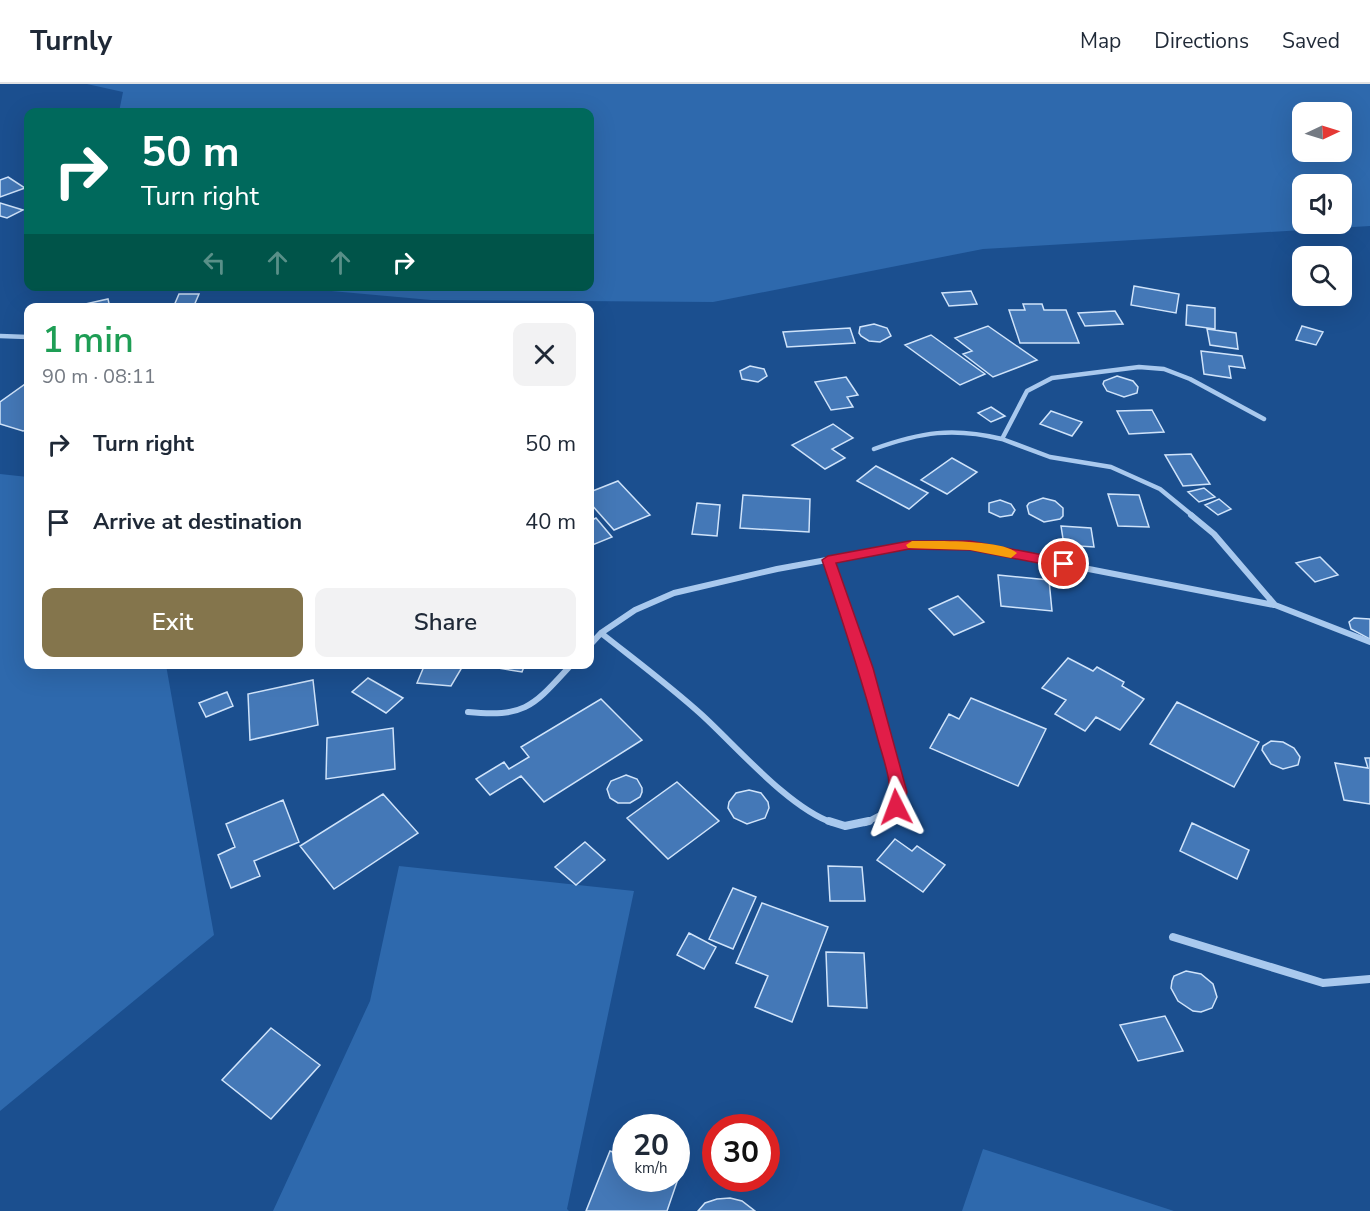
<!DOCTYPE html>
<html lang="en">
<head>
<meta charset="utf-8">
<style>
  :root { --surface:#fff; --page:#f2f2f3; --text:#1f2937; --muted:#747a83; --line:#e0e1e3; --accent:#84754c }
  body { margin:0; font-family:"Nunito Sans",sans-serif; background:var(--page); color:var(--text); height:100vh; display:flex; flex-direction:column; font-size:22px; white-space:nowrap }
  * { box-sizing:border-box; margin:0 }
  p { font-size:20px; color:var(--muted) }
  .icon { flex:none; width:33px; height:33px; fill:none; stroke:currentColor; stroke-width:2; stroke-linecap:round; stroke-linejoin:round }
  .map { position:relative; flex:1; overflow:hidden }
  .sheet { position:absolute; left:24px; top:219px; width:570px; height:366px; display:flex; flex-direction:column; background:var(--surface); border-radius:12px; box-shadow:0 6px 24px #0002 }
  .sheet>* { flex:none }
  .guide { position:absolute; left:24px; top:24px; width:570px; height:183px; border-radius:12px; box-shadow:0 6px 24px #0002; background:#00695c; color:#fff; overflow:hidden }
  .needle { width:39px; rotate:86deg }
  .buttons { position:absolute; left:1292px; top:18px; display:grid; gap:12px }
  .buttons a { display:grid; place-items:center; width:60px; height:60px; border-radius:12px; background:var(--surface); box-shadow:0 6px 24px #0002; font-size:30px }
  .speed { position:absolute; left:612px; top:1030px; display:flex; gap:12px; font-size:30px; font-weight:700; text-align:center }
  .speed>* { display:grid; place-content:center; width:78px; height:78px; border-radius:50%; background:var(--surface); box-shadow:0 6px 24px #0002; line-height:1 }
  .speed small { font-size:15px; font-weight:400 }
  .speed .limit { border:9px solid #d22; background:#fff; color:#111 }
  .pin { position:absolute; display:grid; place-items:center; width:51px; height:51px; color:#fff; margin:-26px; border:3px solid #fff; border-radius:50%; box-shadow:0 2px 6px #0007 }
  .me { position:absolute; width:66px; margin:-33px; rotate:357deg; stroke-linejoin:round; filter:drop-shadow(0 0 4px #0008) }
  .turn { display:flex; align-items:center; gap:21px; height:126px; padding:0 18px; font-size:27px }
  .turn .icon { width:78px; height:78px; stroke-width:2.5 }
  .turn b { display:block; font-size:42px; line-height:51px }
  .lanes { display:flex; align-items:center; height:57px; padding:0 18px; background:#0003; justify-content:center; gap:30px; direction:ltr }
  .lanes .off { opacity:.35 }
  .round { display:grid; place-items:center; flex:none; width:63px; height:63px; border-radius:12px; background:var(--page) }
  .head { display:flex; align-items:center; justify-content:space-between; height:102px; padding:0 18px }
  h1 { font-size:36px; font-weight:600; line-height:45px; color:#1e9e55 }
  .button { display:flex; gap:12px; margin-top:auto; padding:12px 18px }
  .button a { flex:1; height:69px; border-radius:12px; background:var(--accent); color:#fff; font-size:24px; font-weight:600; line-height:69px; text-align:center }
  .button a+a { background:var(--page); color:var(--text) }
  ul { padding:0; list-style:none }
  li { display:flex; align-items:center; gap:18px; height:78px; padding:0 18px }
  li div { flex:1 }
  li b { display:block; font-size:22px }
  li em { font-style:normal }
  header { display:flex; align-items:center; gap:36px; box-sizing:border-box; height:84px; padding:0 30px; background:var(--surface); border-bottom:2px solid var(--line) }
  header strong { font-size:28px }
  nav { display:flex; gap:33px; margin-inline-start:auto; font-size:21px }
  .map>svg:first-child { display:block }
</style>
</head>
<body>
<header>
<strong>Turnly</strong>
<nav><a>Map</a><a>Directions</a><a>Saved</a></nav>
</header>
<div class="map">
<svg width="1370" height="1127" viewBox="0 0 1370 1127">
  <rect width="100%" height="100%" fill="#1b4f8f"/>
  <path fill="#2e69ad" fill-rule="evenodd" d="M87,0H1370V142L983,165L713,218L431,216L287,203L590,202V28H119L123,8ZM1302,28H1341V68H1302ZM1302,100H1341V140H1302Z
    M0,390L28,393V580L166,581L214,851L0,1027Z
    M399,782L634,807L567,1125L569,1127H273L370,917Z
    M983,1065L1174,1127H962Z"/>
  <path fill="#4478b7" stroke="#cfe3fa" stroke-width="1.5" d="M8,93L25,104L0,113V96Z
    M0,119L23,126L7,134L0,132Z
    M1134,202L1179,210L1176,229L1131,221Z
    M971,207L977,220L949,222L942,209Z
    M179,210H199L193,224H173Z
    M108,215L110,224H86L85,220Z
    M1023,220H1042L1044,226H1066L1079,259H1020L1009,226H1025Z
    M1187,221L1215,224V245L1186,241Z
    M1115,227L1123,240L1085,242L1078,229Z
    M874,240L887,244L891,252L880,258L869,257L861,252L859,249L860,243Z
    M988,242L1037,276L993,293L963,270L972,267L955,254Z
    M1302,242L1323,248L1316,261L1296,256Z
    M850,244L855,259L787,263L783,248Z
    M1207,245L1236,249L1238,265L1210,261Z
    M931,251L985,290L960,301L905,261Z
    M1201,267L1242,272L1245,284L1229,282L1231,294L1204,290Z
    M750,282L764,285L767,292L758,298L742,295L740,287Z
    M1117,292L1133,297L1138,303L1137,309L1124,313L1107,307L1103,300L1104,297Z
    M846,293L858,311L847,313L853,323L831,326L815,298Z
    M28,298V346L23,347L0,340V318Z
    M991,323L1005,332L991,338L978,329Z
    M1152,326L1164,348L1129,350L1117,327Z
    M1051,327L1082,338L1072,352L1040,340Z
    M833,340L853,354L832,365L845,374L825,385L792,361Z
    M1191,370L1210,400L1183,402L1165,371Z
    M952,374L977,388L947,410L921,396Z
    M876,382L928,409L909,425L857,397Z
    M618,397L650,431L614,446L590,419V408Z
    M1204,404L1215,413L1199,418L1188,408Z
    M1108,410L1139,411L1149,443L1118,442Z
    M743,411L810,415L809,448L740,444Z
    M1043,414L1055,417L1063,424V432L1060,435L1044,438L1029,430L1027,422L1029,419Z
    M1219,415L1231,425L1218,431L1205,421Z
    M1000,416L1011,420L1015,426L1012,431L1000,433L989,428V419Z
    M697,419L720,421L717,452L692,450Z
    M596,434L612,453L590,462V437Z
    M1061,442L1091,444L1094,463L1064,461Z
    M1320,473L1338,491L1315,498L1296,479Z
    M998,491L1049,496L1052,527L1001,522Z
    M958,512L984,538L954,551L929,525Z
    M1354,534L1370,535V555L1351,545L1349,538Z
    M1068,574L1093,587L1097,583L1124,598L1122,602L1144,615L1120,646L1096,633L1085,647L1055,630L1066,616L1042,604Z
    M425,580H464L451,602L417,599Z
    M474,580H525L522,588Z
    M368,594L403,614L386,629L352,608Z
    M313,596L318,641L250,656L248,610Z
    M227,608L233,622L206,633L199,619Z
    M971,614L1046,645L1018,702L930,664L949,630L959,635Z
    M601,615L642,656L544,718L521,692L490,711L476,695L504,678L509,685L529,673L521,663Z
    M1177,618L1259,658L1234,703L1150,660Z
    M393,644L395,685L326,695L327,654Z
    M1271,657L1283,658L1294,664L1300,673L1298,681L1283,685L1271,680L1262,666L1263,662Z
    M1365,674H1370V720L1344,716L1335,679L1368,684Z
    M626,691L637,695L642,704V708L640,713L630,719H618L610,714L607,705L611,697Z
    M677,698L719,737L668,775L627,734Z
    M749,706L761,709L768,718L769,724L765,734L747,740L734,734L728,724L729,718L736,709Z
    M383,710L418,749L334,805L300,762Z
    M283,716L299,758L254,777L260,792L231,804L218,771L235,763L226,740Z
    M1192,739L1249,766L1237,795L1180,767Z
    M895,755L912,767L917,762L945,781L923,808L877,776Z
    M585,758L605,776L576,801L555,783Z
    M828,782L862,783L865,817H830Z
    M733,804L756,813L733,865L709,855Z
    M762,819L828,843L792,938L755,923L768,892L736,879Z
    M689,849L716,863L704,885L677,871Z
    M826,868L864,869L867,924L828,922Z
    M1186,887L1201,890L1213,900L1217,913L1212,924L1201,928L1193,927L1178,917L1171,904L1172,897L1174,892Z
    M1165,932L1183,967L1138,977L1120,941Z
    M271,944L320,981L271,1035L222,996Z
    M610,1067L626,1073V1095H676V1091L679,1092L667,1127H586Z
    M730,1114L742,1117L755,1127H698L705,1119L717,1115Z"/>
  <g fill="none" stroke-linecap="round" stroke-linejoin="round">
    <path stroke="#a9c9ee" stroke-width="4.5" d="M0,252L28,253
      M874,365C921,348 953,343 1002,355
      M1193,432L1160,405L1111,383L1050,373L1002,355L1027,307L1052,294L1139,283L1164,285L1190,295L1264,335"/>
    <path stroke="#a9c9ee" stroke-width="6" d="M1191,431L1214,450L1275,521L1370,558
      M828,476L866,584L899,708L896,723L865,739
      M601,549C635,576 670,602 702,631C737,663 789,724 833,739
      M590,561L601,549L635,526L674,509L777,485L909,461L970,462L1274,521
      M468,628C527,634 534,621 572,580"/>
    <path stroke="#a9c9ee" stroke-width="8" d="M829,737L845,742L869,737
      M1173,853L1323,899L1370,895"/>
  </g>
  <path fill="#e11d48" stroke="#92132f" stroke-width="1.5" d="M909,457H970L1064,475L1070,480L1064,484L970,466L909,465L836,479L873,584L907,708L901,728L896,730L890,728L888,723C894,700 883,675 877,652C861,592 842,535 822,476L828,472Z"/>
  <path fill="#f59e0b" d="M912,457C933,457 1003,455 1017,469L1011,474L970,466L908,464L906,461Z"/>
</svg>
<div class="buttons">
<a><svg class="needle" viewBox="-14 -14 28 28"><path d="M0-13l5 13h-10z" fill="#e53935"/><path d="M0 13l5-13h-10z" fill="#747a83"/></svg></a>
<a><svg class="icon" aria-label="sound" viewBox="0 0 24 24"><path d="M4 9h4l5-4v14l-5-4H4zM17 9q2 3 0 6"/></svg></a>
<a><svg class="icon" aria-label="search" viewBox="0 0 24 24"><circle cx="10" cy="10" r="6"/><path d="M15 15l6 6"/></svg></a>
</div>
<div class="speed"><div>20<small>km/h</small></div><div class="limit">30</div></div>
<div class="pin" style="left:1064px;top:480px;background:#d93025"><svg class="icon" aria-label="arrive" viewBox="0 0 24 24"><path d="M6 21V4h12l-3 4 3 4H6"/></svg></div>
<svg class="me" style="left:896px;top:723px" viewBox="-20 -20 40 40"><path d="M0-17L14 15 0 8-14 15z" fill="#e11d48" stroke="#fff" stroke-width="4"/></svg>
<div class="guide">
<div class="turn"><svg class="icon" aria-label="right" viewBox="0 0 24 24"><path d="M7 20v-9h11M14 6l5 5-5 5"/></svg><div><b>50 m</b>Turn right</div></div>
<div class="lanes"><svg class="icon off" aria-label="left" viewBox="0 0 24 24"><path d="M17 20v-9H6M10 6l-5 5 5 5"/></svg><svg class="icon off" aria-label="ahead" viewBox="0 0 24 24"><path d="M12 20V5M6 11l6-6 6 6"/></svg><svg class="icon off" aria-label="ahead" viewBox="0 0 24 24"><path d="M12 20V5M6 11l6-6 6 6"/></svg><svg class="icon" aria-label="right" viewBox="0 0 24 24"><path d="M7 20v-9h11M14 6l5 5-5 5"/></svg></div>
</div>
<section class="sheet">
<div class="head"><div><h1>1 min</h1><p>90 m · 08:11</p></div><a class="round"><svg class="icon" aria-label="close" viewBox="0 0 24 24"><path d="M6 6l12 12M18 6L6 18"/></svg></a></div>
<ul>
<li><svg class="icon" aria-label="right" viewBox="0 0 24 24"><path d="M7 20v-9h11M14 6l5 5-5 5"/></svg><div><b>Turn right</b></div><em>50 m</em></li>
<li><svg class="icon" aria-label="arrive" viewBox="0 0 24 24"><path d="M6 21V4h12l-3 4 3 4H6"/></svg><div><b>Arrive at destination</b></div><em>40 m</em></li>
</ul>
<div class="button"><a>Exit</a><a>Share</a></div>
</section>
</div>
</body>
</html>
